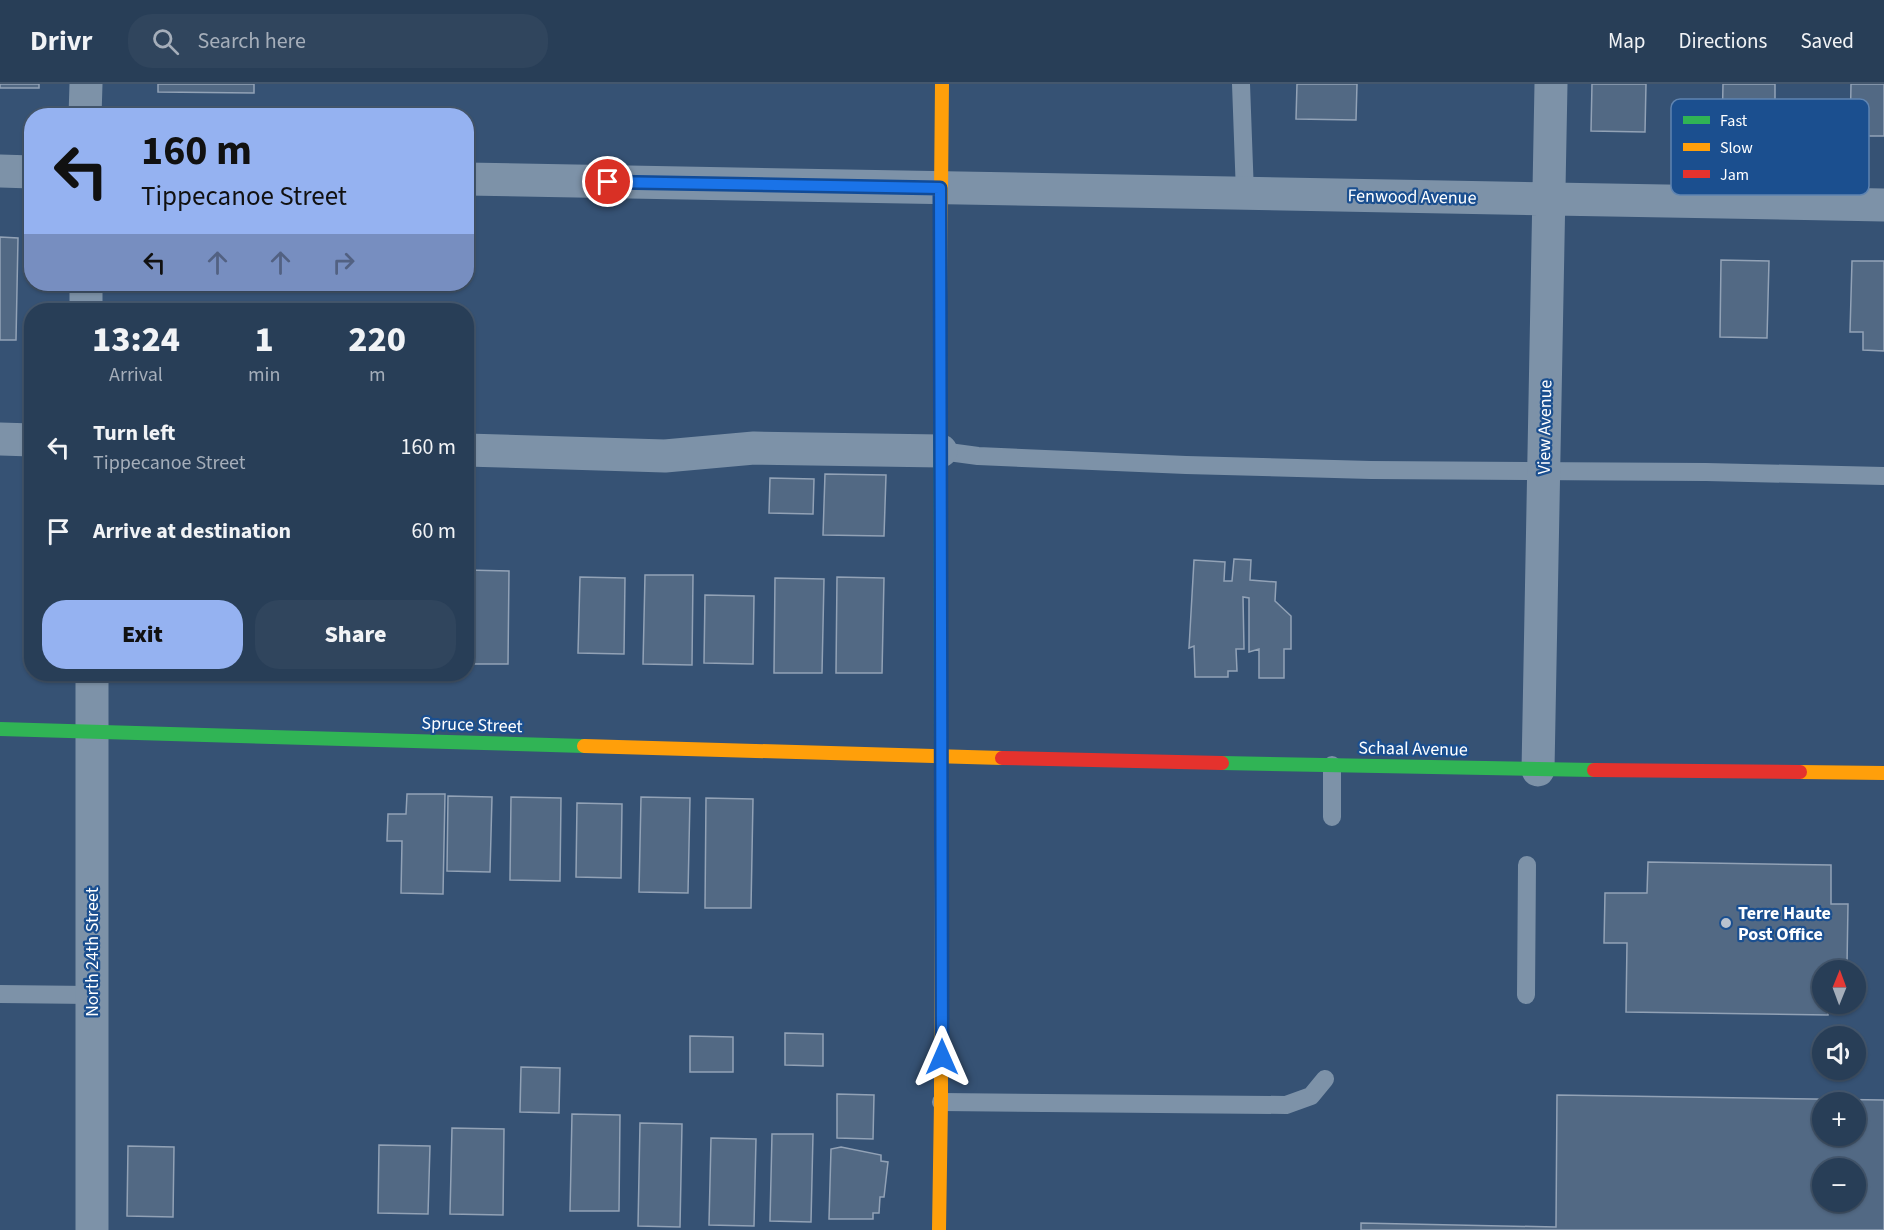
<!DOCTYPE html>
<html lang="en">
<head>
<meta charset="utf-8">
<style>
  :root { --surface:#283e57; --page:#30455d; --text:#f1f3f6; --muted:#a5aeba; --line:#44576d; --accent:#95b2f1 }
  body { margin:0; font-family:"Source Sans 3",sans-serif; background:var(--page); color:var(--text); height:100vh; display:flex; flex-direction:column; font-size:22px; white-space:nowrap }
  * { box-sizing:border-box; margin:0 }
  p { font-size:20px; color:var(--muted) }
  .icon { flex:none; width:33px; height:33px; fill:none; stroke:currentColor; stroke-width:2; stroke-linecap:round; stroke-linejoin:round }
  .map { position:relative; flex:1; overflow:hidden }
  .details { position:absolute; left:24px; top:219px; width:450px; height:378px; display:flex; flex-direction:column; background:var(--surface); border-radius:24px; box-shadow:0 2px 4px #0004,0 0 0 2px var(--line) }
  .details>* { flex:none }
  .hud { position:absolute; left:24px; top:24px; width:450px; height:183px; border-radius:24px; box-shadow:0 2px 4px #0004,0 0 0 2px var(--line); background:#95b2f1; color:#111; overflow:hidden }
  .needle { width:39px; rotate:1deg }
  .tools { position:absolute; left:1812px; top:876px; display:grid; gap:12px }
  .tools a { display:grid; place-items:center; width:54px; height:54px; border-radius:50%; background:var(--surface); box-shadow:0 2px 4px #0004,0 0 0 2px var(--line); font-size:30px }
  .pin { position:absolute; display:grid; place-items:center; width:51px; height:51px; color:#fff; margin:-26px; border:3px solid #fff; border-radius:50%; box-shadow:0 2px 6px #0007 }
  .me { position:absolute; width:66px; margin:-33px; rotate:0deg; stroke-linejoin:round; filter:drop-shadow(0 0 4px #0008) }
  .turn { display:flex; align-items:center; gap:21px; height:126px; padding:0 18px; font-size:27px }
  .turn .icon { width:78px; height:78px; stroke-width:2.5 }
  .turn b { display:block; font-size:42px; line-height:51px }
  .lanes { display:flex; align-items:center; height:57px; padding:0 18px; background:#0003; justify-content:center; gap:30px; direction:ltr }
  .lanes .off { opacity:.35 }
  .eta { display:flex; justify-content:space-evenly; align-items:center; height:102px; text-align:center }
  .eta b { font-size:36px; font-weight:800; line-height:42px }
  .action { display:flex; gap:12px; margin-top:auto; padding:12px 18px }
  .action a { flex:1; height:69px; border-radius:24px; background:var(--accent); color:#111; font-size:24px; font-weight:800; line-height:69px; text-align:center }
  .action a+a { background:var(--page); color:var(--text) }
  ul { padding:0; list-style:none }
  li { display:flex; align-items:center; gap:18px; height:84px; padding:0 18px }
  li div { flex:1 }
  li b { display:block; font-size:22px }
  li em { font-style:normal }
  header { display:flex; align-items:center; gap:36px; box-sizing:border-box; height:84px; padding:0 30px; background:var(--surface); border-bottom:2px solid var(--line) }
  header strong { font-size:28px }
  nav { display:flex; gap:33px; margin-inline-start:auto; font-size:21px }
  .search { width:420px; height:54px; background:var(--page); display:flex; align-items:center; gap:15px; box-sizing:border-box; padding:0 21px; border-radius:24px; color:var(--muted); font-size:22px }
  .map>svg:first-child { display:block }
</style>
</head>
<body>
<header>
<strong>Drivr</strong>
<div class="search"><svg class="icon" aria-label="search" viewBox="0 0 24 24"><circle cx="10" cy="10" r="6"/><path d="M15 15l6 6"/></svg>Search here</div>
<nav><a>Map</a><a>Directions</a><a>Saved</a></nav>
</header>
<div class="map">
<svg width="1884" height="1146" viewBox="0 0 1884 1146">
  <rect width="100%" height="100%" fill="#365274"/>
  <path fill="#526984" stroke="#92a2b6" stroke-width="1.5" fill-rule="evenodd" d="M0,0H39V4H0Z
    M158,0H254V9L158,8Z
    M1297,0H1357L1356,36L1296,35Z
    M1592,0H1646L1645,48L1591,47Z
    M1723,0H1775V48L1722,47Z
    M1851,0H1884V52H1850Z
    M0,153L18,154L16,256H0Z
    M1721,176L1769,177L1767,254L1720,253Z
    M1852,177H1884V267L1863,266V248H1850Z
    M825,390L886,391L884,452L823,451Z
    M770,394L814,395L813,430L769,429Z
    M1234,475L1251,476L1250,496L1276,498L1275,517L1291,532V565H1284V594H1259V565L1249,568V514L1243,513L1244,565H1236L1237,587H1228V593H1195L1194,562L1189,564L1194,476L1225,478L1224,497H1232Z
    M466,486L509,487L508,580H466Z
    M645,491H693L692,581L643,580Z
    M580,493L625,494L624,570L578,569Z
    M837,493L884,494L882,589H836Z
    M775,494L824,495L822,589H774Z
    M705,511L754,512L753,580L704,579Z
    M407,710H445L443,810L401,809L402,757H387L388,730H406Z
    M448,712L492,713L490,788L447,787Z
    M511,713L561,714L560,797L510,796Z
    M641,713L690,714L688,809L639,808Z
    M706,714L753,715L751,824H705Z
    M577,719L622,720L621,794L576,793Z
    M1648,778L1831,781V820H1848L1847,882H1829V886H1822V920H1828V931L1626,928L1627,859H1604L1605,809H1647Z
    M785,949L823,950V982L785,981Z
    M690,952L733,953V988H690Z
    M521,983L560,984L559,1029L520,1028Z
    M837,1010L874,1011L873,1055L837,1054Z
    M1557,1011L1884,1016V1146H1361V1139L1556,1143ZM1822,1018H1856V1052H1822ZM1822,1084H1856V1118H1822Z
    M572,1030L620,1031L619,1127H570Z
    M640,1039L682,1040L680,1143L638,1142Z
    M452,1044L504,1045L503,1131L450,1130Z
    M772,1050H813L811,1138L770,1137Z
    M711,1054L756,1055L754,1142L709,1141Z
    M379,1061L430,1062L428,1130L378,1129Z
    M128,1062L174,1063L173,1133L127,1132Z
    M841,1063L881,1071V1077L888,1078L884,1113H880L879,1129H873V1135H829L831,1065Z"/>
  <g fill="none" stroke-linecap="round" stroke-linejoin="round">
    <path stroke="#7d92a8" stroke-width="18" d="M1241,0L1245,110
      M941,367L978,372L1186,381L1371,386L1706,388L1884,392
      M1332,733V681
      M0,910L91,911
      M1526,911L1527,781
      M941,1018L1286,1021L1311,1012L1325,995"/>
    <path stroke="#7d92a8" stroke-width="33" d="M85,32L86,0
      M0,87L32,88
      M466,95L1884,121
      M86,200V226
      M0,355L32,356
      M466,366L665,372L754,364L941,367
      M92,590V1146
      M1538,686L1551,0"/>
    <path stroke="#30b455" stroke-width="14" d="M940,219L941,675
      M0,645L584,662
      M1222,679L1594,686"/>
    <path stroke="#ff9f0a" stroke-width="14" d="M940,219L942,0
      M584,662L1002,674
      M1800,688L1884,689
      M939,1146L941,1018V675"/>
    <path stroke="#e5322d" stroke-width="14" d="M1002,674L1222,679
      M1594,686L1800,688"/>
  </g>
  <g fill="none" stroke-linecap="round" stroke-linejoin="round">
    <g stroke="#114b97" stroke-width="15">
      <path id="route" d="M608,98L940,104L942,973"/>
    </g>
    <use href="#route" stroke="#1a73e8" stroke-width="10"/>
  </g>
  <circle fill="#b9c2ce" stroke="#1b4f8f" stroke-width="2" cx="1726" cy="839" r="6"/>
  <g text-anchor="middle" dominant-baseline="central" stroke-width="4.5" stroke-linejoin="round" paint-order="stroke">
    <g font-size="18" fill="#fff" stroke="#1b4f8f">
      <text transform="translate(1412 113) rotate(1)">Fenwood Avenue</text>
      <text transform="translate(1545 343) rotate(-89)">View Avenue</text>
      <text transform="translate(472 641) rotate(2)">Spruce Street</text>
      <text transform="translate(1413 665) rotate(1)">Schaal Avenue</text>
      <text transform="translate(92 868) rotate(-90)">North 24th Street</text>
    </g>
    <g font-size="18" font-weight="bold" fill="#fff" stroke="#1b4f8f" text-anchor="start">
      <text x="1738" y="829">Terre Haute<tspan x="1738" dy="21">Post Office</tspan></text>
    </g>
  </g>
  <rect x="1671" y="15" width="198" height="96" rx="9" fill="#1b4f8f" stroke="#5f84b1" stroke-width="1.5"/>
  <rect x="1683" y="32" width="27" height="8" fill="#30b455"/>
  <rect x="1683" y="59" width="27" height="8" fill="#ff9f0a"/>
  <rect x="1683" y="86" width="27" height="8" fill="#e5322d"/>
  <g font-size="16" fill="#fff">
    <text x="1720" y="42">Fast</text>
    <text x="1720" y="69">Slow</text>
    <text x="1720" y="96">Jam</text>
  </g>
</svg>
<div class="tools">
<a><svg class="needle" viewBox="-14 -14 28 28"><path d="M0-13l5 13h-10z" fill="#e53935"/><path d="M0 13l5-13h-10z" fill="#a5aeba"/></svg></a>
<a><svg class="icon" aria-label="sound" viewBox="0 0 24 24"><path d="M4 9h4l5-4v14l-5-4H4zM17 9q2 3 0 6"/></svg></a>
<a>+</a>
<a>−</a>
</div>
<div class="pin" style="left:608px;top:98px;background:#d93025"><svg class="icon" aria-label="arrive" viewBox="0 0 24 24"><path d="M6 21V4h12l-3 4 3 4H6"/></svg></div>
<svg class="me" style="left:942px;top:973px" viewBox="-20 -20 40 40"><path d="M0-17L14 15 0 8-14 15z" fill="#1a73e8" stroke="#fff" stroke-width="4"/></svg>
<div class="hud">
<div class="turn"><svg class="icon" aria-label="left" viewBox="0 0 24 24"><path d="M17 20v-9H6M10 6l-5 5 5 5"/></svg><div><b>160 m</b>Tippecanoe Street</div></div>
<div class="lanes"><svg class="icon" aria-label="left" viewBox="0 0 24 24"><path d="M17 20v-9H6M10 6l-5 5 5 5"/></svg><svg class="icon off" aria-label="ahead" viewBox="0 0 24 24"><path d="M12 20V5M6 11l6-6 6 6"/></svg><svg class="icon off" aria-label="ahead" viewBox="0 0 24 24"><path d="M12 20V5M6 11l6-6 6 6"/></svg><svg class="icon off" aria-label="right" viewBox="0 0 24 24"><path d="M7 20v-9h11M14 6l5 5-5 5"/></svg></div>
</div>
<section class="details">
<div class="eta">
<div><b>13:24</b><p>Arrival</p></div>
<div><b>1</b><p>min</p></div>
<div><b>220</b><p>m</p></div>
</div>
<ul>
<li><svg class="icon" aria-label="left" viewBox="0 0 24 24"><path d="M17 20v-9H6M10 6l-5 5 5 5"/></svg><div><b>Turn left</b><p>Tippecanoe Street</p></div><em>160 m</em></li>
<li><svg class="icon" aria-label="arrive" viewBox="0 0 24 24"><path d="M6 21V4h12l-3 4 3 4H6"/></svg><div><b>Arrive at destination</b></div><em>60 m</em></li>
</ul>
<div class="action"><a>Exit</a><a>Share</a></div>
</section>
</div>
</body>
</html>
